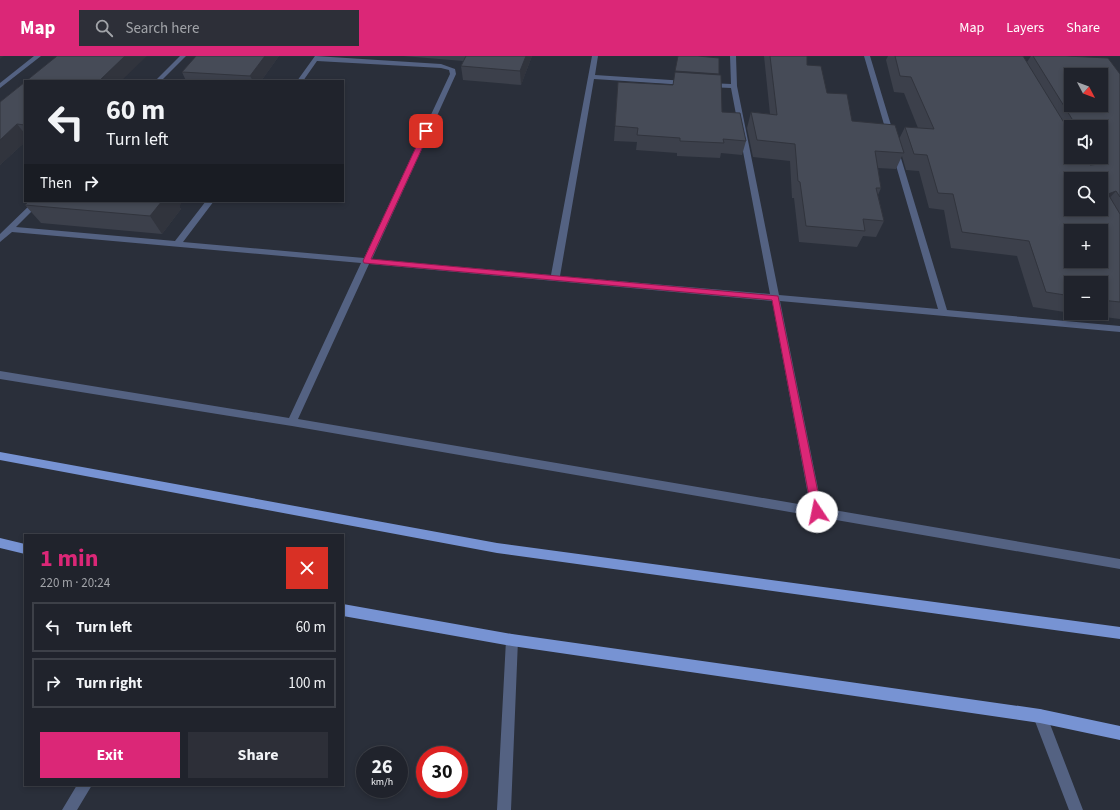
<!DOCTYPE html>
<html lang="en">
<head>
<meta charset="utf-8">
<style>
  :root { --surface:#20232c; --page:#2d2f38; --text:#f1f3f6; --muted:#a2a4a9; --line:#3d4048; --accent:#db2777 }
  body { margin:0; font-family:"Source Sans 3",sans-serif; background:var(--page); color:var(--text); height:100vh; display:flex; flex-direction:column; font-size:15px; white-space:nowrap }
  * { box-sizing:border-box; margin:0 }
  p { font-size:13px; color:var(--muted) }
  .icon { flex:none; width:22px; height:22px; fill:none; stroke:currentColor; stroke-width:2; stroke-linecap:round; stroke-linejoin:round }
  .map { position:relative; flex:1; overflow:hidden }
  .sheet { position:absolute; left:24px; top:478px; width:320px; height:252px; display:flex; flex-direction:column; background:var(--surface); border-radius:0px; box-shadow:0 2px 6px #0003,0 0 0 1px var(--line) }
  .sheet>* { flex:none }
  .top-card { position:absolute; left:24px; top:24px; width:320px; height:122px; border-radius:0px; box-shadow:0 2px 6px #0003,0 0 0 1px var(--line); background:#20232c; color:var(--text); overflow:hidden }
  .needle { width:26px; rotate:131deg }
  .buttons { position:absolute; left:1064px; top:12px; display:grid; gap:8px }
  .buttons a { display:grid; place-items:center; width:44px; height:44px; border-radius:0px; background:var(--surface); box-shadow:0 2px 6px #0003,0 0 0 1px var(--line); font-size:20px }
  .speed { position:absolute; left:356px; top:690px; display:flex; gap:8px; font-size:20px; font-weight:700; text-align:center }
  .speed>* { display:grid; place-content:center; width:52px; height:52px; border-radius:50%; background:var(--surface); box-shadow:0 2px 6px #0003,0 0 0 1px var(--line); line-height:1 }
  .speed small { font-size:10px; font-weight:400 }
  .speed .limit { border:6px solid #d22; background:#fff; color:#111 }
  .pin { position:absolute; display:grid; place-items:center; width:34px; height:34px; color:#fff; margin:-17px; border-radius:8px; box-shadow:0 2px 6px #0006 }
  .me { position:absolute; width:44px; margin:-22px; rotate:349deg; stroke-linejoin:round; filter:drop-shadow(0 0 3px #0008) }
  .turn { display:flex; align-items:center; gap:14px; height:84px; padding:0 16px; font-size:18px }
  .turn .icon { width:52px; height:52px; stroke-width:2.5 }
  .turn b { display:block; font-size:28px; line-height:34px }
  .then { display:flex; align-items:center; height:38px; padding:0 16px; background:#0003; gap:8px; font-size:15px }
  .round { display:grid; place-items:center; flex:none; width:42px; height:42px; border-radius:0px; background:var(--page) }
  .headline { display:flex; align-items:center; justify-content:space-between; height:68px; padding:0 16px }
  h1 { font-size:24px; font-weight:700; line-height:30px; color:var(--accent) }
  .button { display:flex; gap:8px; margin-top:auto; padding:8px 16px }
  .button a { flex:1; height:46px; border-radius:0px; background:var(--accent); color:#fff; font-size:16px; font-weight:700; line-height:46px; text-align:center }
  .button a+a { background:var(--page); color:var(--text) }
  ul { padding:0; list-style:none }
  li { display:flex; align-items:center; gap:12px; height:50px; margin:0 8px 6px; padding:0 8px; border:2px solid var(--line); border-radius:0px }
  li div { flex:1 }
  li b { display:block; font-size:15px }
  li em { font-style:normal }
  header { display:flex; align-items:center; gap:24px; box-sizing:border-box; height:56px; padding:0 20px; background:var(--accent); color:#fff }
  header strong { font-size:19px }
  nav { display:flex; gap:22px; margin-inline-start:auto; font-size:14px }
  .search { width:280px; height:36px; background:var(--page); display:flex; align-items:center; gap:10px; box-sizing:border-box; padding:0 14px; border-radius:0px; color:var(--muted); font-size:15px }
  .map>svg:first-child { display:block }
</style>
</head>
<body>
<header>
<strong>Map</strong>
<div class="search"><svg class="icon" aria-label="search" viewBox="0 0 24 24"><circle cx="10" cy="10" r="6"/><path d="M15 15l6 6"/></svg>Search here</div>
<nav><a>Map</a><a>Layers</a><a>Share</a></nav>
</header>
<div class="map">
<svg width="1120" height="754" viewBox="0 0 1120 754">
  <rect width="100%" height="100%" fill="#2a2f3a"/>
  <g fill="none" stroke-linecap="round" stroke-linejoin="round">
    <path fill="#546282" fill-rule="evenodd" d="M180,0H186L161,25H155Z
      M315,0L441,8L455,13L456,18L372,203L551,219L592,0H598L595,19L686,25L689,27L686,29L594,23L560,220L770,238L731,32L708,31L705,29L708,27L731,28L730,0H736L737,30L779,239L938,253L864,0H870L947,254L1120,270V276L780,245L822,452L1120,503V513L292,370L0,323V315L289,362L361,207L12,176L0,186V178L34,145H42L16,171L175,185L206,145H214L183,186L364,202L450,18L449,14L441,12L317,5L303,25H297ZM369,208L772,245L810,450L298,363Z
      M512,578L516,580L518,584L511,754H497L506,584L508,580Z
      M1040,653L1045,655L1083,754H1069L1033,660L1035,655Z
      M77,729H92L77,754H62Z"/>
    <path fill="#546282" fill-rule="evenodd" d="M34,0H41L0,32V27Z"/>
    <path fill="#7793d3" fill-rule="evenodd" d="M0,396L497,487L1120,571V583L497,497L0,404Z
      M0,482L25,488V498L0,492Z
      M343,548L512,578L1040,653L1120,670V684L1040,667L512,590L343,560Z"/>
  </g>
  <path fill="#3c404b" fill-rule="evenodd" d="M279,0L261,25H186L182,16Z
    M403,0H532L521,29L463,24L461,10L463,5Z
    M764,0H807V9L827,37L852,65L899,83L905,71L918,72L904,37L894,36L886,4L888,0H1023L1027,6L1031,0H1066L1120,18V263L1073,257H1101V227H1071V257L1033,251L1017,200L951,192L944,154L929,152L919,115L906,114L902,100L896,113L878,112L881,132L878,139L884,165L876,181L863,180L857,191L799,186L794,142H792L790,105L753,101L747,72L751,56L770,58ZM1071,71H1101V101H1071Z
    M719,18L722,56L746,85L742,99L721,97L720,102L677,100V97L636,94L637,86L614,85L618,26L673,29Z
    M25,26V86L0,109V46Z
    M29,145H183L179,150L181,153L162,178L41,167L25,149Z"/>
  <path fill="#31343d" d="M0,0H4L0,3Z
    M125,0H147L121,25H99Z
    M265,0H279L261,25H253L250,20Z
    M526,0H532L521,29L520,15Z
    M17,68L25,78V86L0,109V84Z
    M1116,135L1102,150L1108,138Z
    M162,145H183L179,150L181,153L162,178L150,160Z"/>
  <path fill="#464b57" stroke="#31343d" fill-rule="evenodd" d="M57,0H125L99,25H26Z
    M196,0H265L250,20L182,16Z
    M466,0H526L520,15L461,10Z
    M678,0H698L719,2V18L675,15Z
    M770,0H807V9L821,10L827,37L847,38L852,65L895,69L904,97L875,95L881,132H876L884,165L863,163L865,175L806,170L800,126L798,125L795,88L757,84L751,56L777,59Z
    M895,0H1023L1071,78V101H1085L1090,109L1100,108L1096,101H1101V71H1077L1033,0H1066L1108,2L1120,18V141L1116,135L1108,138L1120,158V246L1101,244V227H1071V240L1046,236L1029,185L962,176L953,138L938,137L927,99L914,98L905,71L934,73L911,21L900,20ZM1071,19H1101V49H1071ZM1071,123H1101V153H1071ZM1071,175H1101V205H1071Z
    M675,16L721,19L722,56L740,57L746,85L723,83L724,87L680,85V82L637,79L638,72L615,70L618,26L673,29Z
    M25,26V69L17,68L0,84V46Z
    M29,145H162L150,160L25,149Z"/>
  <path fill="#db2777" stroke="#8e194d" d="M424,74L430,75L371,203L778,240L822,456L821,460L817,461L812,456L772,244L364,207L363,205Z"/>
</svg>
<div class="buttons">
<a><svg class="needle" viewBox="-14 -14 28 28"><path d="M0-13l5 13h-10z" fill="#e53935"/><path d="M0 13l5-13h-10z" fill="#a2a4a9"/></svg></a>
<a><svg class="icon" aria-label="sound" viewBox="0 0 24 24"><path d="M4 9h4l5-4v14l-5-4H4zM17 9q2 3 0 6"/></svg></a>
<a><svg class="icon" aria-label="search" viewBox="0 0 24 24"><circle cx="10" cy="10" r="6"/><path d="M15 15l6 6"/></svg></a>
<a>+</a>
<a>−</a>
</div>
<div class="speed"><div>26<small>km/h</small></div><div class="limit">30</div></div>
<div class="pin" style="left:426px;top:75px;background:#d93025"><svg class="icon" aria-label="arrive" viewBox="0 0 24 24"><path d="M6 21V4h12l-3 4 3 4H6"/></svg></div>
<svg class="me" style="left:817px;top:456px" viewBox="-20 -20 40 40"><circle r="19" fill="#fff"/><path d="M0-13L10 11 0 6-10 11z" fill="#db2777"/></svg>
<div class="top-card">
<div class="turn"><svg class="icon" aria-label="left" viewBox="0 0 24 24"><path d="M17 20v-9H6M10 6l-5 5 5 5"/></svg><div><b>60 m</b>Turn left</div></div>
<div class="then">Then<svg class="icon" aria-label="right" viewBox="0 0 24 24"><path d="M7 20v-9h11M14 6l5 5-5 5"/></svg></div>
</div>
<section class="sheet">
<div class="headline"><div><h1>1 min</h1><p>220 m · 20:24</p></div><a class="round" style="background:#d93025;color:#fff"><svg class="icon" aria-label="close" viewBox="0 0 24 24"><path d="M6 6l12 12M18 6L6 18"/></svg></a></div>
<ul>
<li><svg class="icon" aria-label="left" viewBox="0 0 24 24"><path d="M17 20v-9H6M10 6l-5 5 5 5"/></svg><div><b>Turn left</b></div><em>60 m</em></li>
<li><svg class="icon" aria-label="right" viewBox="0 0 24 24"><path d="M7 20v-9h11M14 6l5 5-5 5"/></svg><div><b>Turn right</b></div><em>100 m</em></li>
</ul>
<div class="button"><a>Exit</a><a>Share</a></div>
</section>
</div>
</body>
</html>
